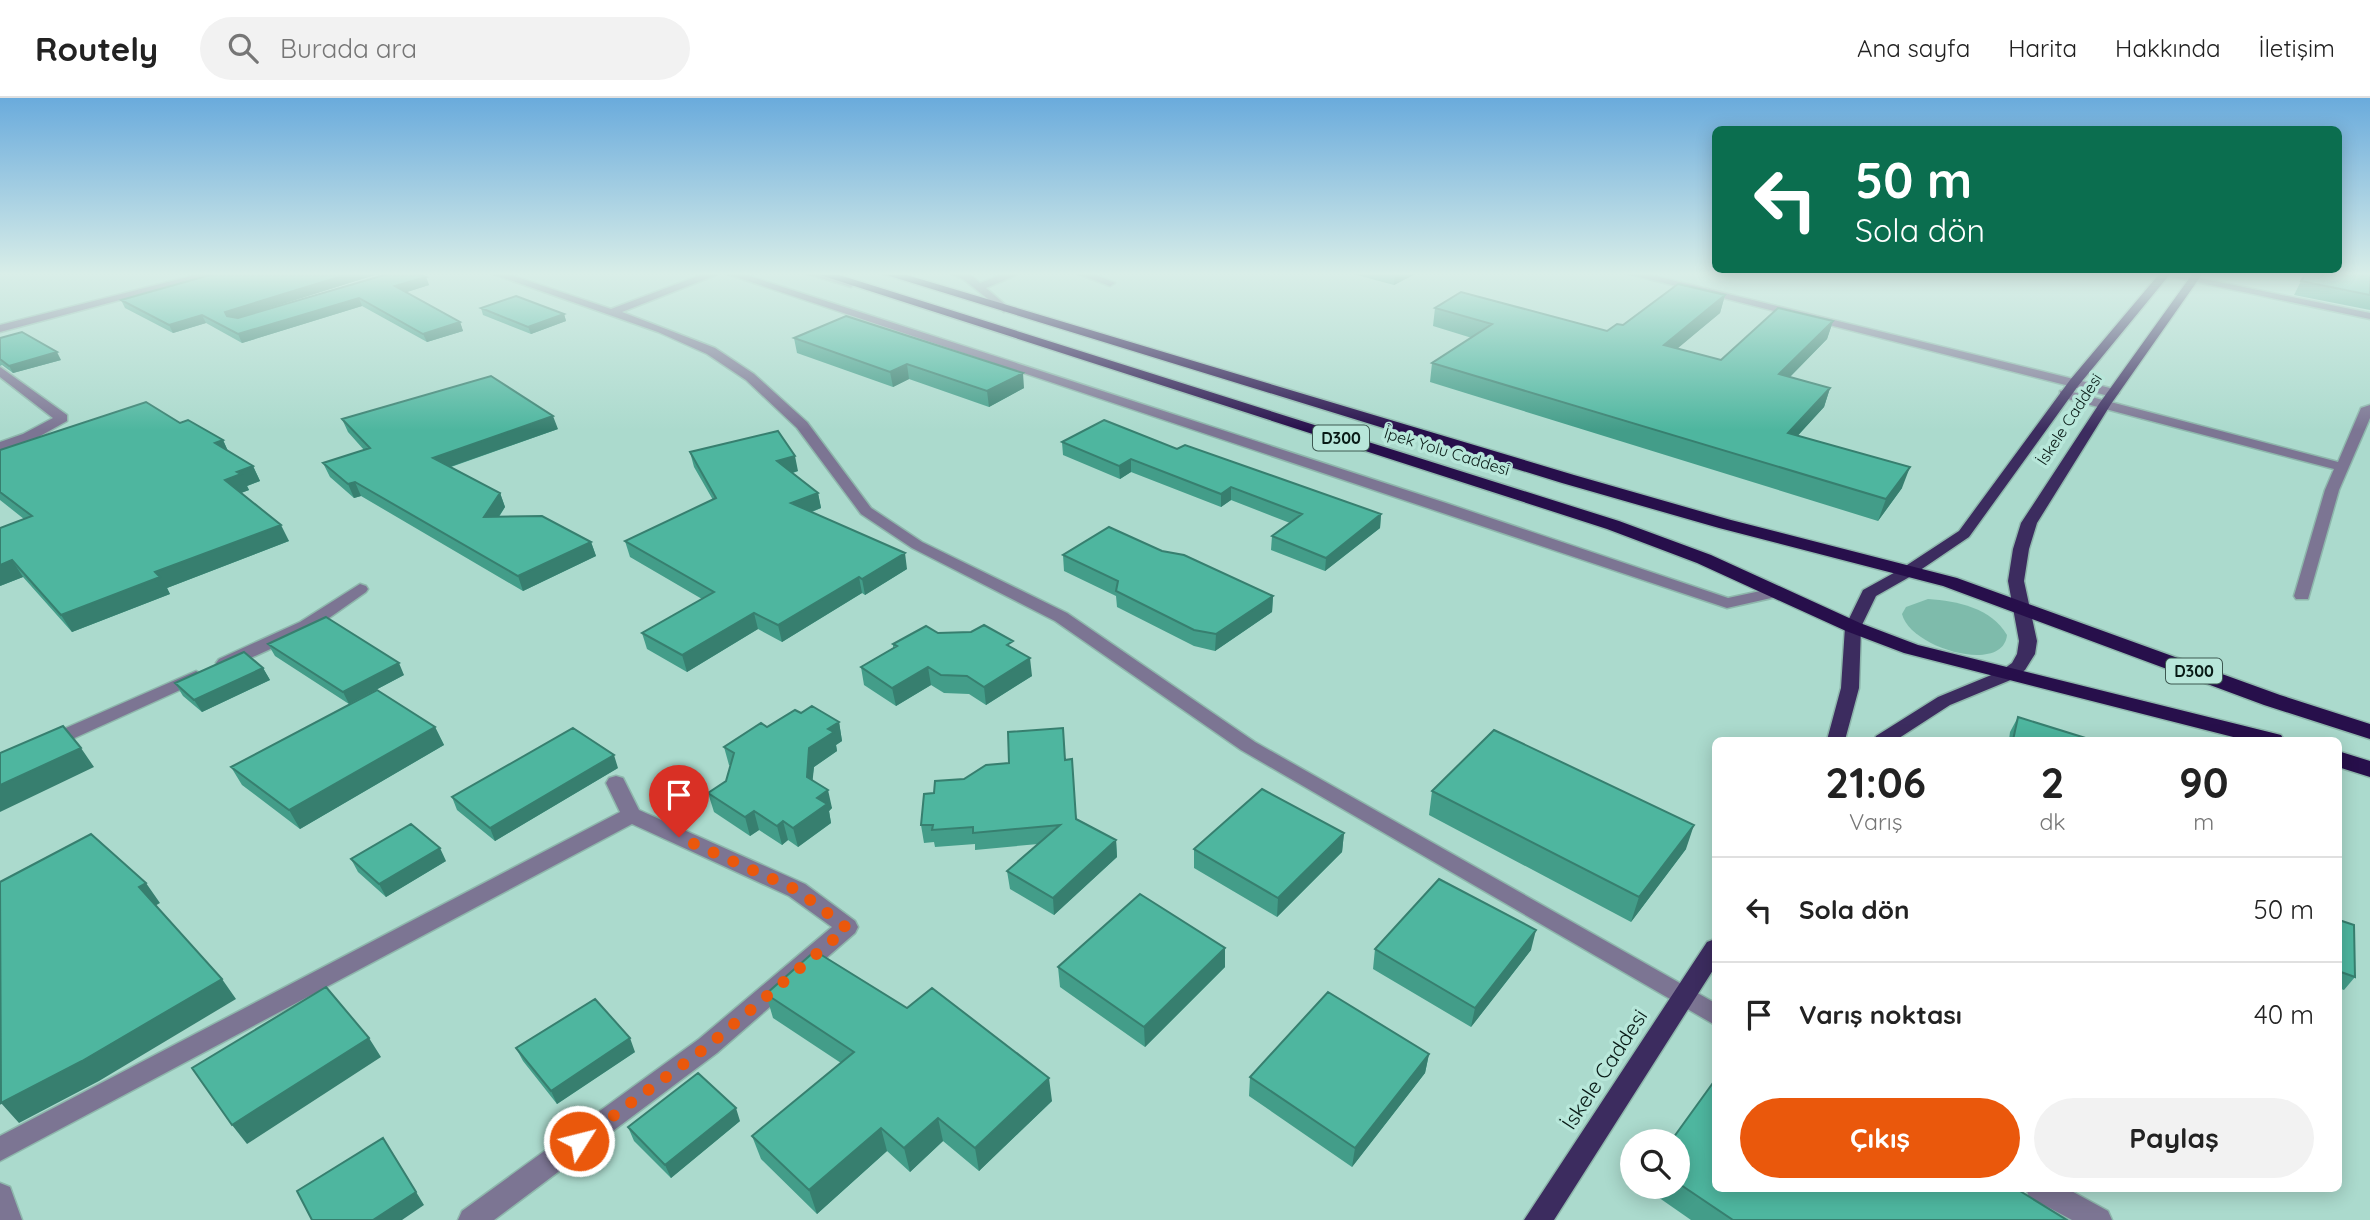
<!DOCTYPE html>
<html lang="tr">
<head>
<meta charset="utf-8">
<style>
  :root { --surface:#fff; --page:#f2f2f2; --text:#222; --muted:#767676; --line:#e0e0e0; --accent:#ea580c }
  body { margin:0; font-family:Quicksand,sans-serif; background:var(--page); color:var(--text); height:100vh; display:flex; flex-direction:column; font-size:26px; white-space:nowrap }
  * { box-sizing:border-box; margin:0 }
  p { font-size:23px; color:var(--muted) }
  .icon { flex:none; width:38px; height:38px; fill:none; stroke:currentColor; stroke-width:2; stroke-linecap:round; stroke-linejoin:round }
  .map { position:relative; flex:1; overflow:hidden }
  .drawer { position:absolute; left:1712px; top:639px; width:630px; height:455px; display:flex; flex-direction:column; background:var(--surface); border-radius:10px; box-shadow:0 4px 18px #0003 }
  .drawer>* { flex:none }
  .banner { position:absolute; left:1712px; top:28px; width:630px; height:147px; border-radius:10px; box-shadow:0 4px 18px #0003; background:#0b6e4f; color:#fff; overflow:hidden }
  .fabs { position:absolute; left:1620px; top:1031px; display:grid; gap:14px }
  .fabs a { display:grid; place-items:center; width:70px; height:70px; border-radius:50%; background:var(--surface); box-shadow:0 4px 18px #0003; font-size:35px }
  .pin { position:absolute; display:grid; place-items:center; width:60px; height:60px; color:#fff; margin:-72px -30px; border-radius:50% 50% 50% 0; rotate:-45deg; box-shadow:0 0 7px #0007 }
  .pin .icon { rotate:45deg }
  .me { position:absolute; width:77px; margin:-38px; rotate:54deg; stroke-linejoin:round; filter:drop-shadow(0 0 5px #0008) }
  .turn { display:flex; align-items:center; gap:24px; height:147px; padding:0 28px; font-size:32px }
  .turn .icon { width:91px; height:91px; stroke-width:2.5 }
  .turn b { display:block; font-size:49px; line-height:60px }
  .eta { display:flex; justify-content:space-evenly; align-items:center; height:119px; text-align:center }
  .eta b { font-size:42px; font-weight:700; line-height:49px }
  .action { display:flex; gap:14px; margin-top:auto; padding:14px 28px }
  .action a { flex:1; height:80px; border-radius:42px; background:var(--accent); color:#fff; font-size:28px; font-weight:700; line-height:80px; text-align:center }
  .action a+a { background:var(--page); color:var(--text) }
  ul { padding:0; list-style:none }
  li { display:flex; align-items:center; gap:21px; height:105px; padding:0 28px; border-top:2px solid var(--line) }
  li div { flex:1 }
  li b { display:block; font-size:26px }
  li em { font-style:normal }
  header { display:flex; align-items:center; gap:42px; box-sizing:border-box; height:98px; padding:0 35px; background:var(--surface); border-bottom:2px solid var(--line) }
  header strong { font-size:33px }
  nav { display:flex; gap:38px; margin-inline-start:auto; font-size:24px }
  .search { width:490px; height:63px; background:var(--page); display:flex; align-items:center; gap:18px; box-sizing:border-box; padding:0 24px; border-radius:38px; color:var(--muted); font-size:26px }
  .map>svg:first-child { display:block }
</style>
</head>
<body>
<header>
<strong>Routely</strong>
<div class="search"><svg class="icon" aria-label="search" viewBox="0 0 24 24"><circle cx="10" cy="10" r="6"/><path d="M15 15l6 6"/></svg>Burada ara</div>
<nav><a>Ana sayfa</a><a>Harita</a><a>Hakkında</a><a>İletişim</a></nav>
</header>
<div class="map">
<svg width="2370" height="1122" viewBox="0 0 2370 1122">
  <rect width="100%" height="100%" fill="#abdacd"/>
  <path fill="#7ebbab" d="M1928,501C1958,503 1991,510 2007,537C2003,577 1910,550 1902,516L1906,509Z"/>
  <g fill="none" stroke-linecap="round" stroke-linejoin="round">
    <g stroke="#8eb7ac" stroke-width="3">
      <path id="minor" d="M203,175H221L0,234V227Z
        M490,175H505L611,211L706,175H721L622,214L715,250L754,276L807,324L871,410L922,444L1067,515L1255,644L1715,905V927L1241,652L1055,523L912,450L861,416L797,330L746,282L707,256L658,234Z
        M724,175H740L1446,405L1728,500L1779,489L1787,494L1785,497L1727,510L1721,508Z
        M804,175H821L856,186L851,189Z
        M949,175L971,177L980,185L1006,175H1021L986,190L1008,209L1010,211L1004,214L963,181Z
        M1075,175H1091L1115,185L1110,188Z
        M1625,175H1643L2118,292L2119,295L2113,299Z
        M2154,175H2175L2370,215V221Z
        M0,269L67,317V323L33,342L0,352V344L23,336L53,320L0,279Z
        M2065,292L2338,364L2361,310L2370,307V320L2339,392L2308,501H2296L2294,498L2325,392L2334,371L2060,299V293Z
        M360,486L366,488L368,491L366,494L312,532L231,569H219L216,565L219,561L300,524Z
        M196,573L205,578L202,582L57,648H43L41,644L43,640Z
        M616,678L623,680L639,712L805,786L855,823L858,829L855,835L717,955L494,1122H458L462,1113L699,941L832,829L789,798L632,726L0,1063V1038L620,714L606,685L609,680Z
        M0,1085L10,1089L22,1122H0Z
        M2026,1090H2066L2108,1113L2112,1122H2072L2029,1099Z"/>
    </g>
    <g stroke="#8eb7ac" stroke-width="3">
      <path id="major" d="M2160,175H2171L2078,288L1969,439L1913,477L1876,498L1861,529L1859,590L1845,642H1827L1841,590L1845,529L1863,492L1901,471L1959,433L2070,282Z
        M2193,175H2203L2111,306L2037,425L2029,451L2024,483L2037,543L2035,556L2025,572L2013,581L1950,607L1896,642H1874L1876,638L1938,599L2001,573L2012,565L2017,556L2019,543L2008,483L2013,451L2021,425L2099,306Z
        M1715,841V869L1554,1122H1524L1707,844Z"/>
    </g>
    <g stroke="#8eb7ac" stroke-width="3">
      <path id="highway" d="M814,175H833L1619,423L1711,457L1860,525L1918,547L2273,635L2281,637L2284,642H2245L1904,555L1846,533L1697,465L1607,431Z
        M880,175H900L1574,377L1731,422L1957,480L2280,597L2370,626V641L2264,607L1943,488L1719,430L1562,385Z
        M2338,653L2370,663V679L2338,669Z"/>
    </g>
    <use href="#minor" fill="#7c7593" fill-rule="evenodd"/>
    <use href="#major" fill="#3c2c5f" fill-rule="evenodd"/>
    <use href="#highway" fill="#270f4b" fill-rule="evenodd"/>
  </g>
  <path fill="#439d89" d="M203,175H381L248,217L426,179L429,187L406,194L460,224L463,233L427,244L362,208L242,245L206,225L173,235L125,210L121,202L205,178Z
    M1349,175H1417L1394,187Z
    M2370,175V212L2294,197L2301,183Z
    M1725,197L1720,215L1677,250L1721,262L1833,223L1827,241L1790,279L1830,290L1824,309L1798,337L1902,390L1878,423L1430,284L1432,265L1472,240L1433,228L1435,210L1607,233Z
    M481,210L564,216L566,223L531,236L483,217Z
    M0,240L61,262L13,275L2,267L0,268Z
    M794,240L1024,290L989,309L909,281L893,289L797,255Z
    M342,321L558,331L451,369L500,395L505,409L499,419L591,444L596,458L523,493L361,398L354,400L330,379L323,365L364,352L348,334Z
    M180,325L223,342L228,353L253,368L260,383L247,388L249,392L241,395L289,443L167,490L170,496L72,534L23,479L0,488L24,421L0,402V352Z
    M1062,344L1177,351L1381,416L1380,430L1325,473L1271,452L1272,438L1290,425L1231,402L1221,409L1131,374L1120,381L1063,357Z
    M690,354L798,373L793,375L818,395L821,410L812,414L907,471L865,497L862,495L782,544L758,531L687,574L647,551L642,535L702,501L630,459L625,443L713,402L694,369Z
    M1162,453L1273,498L1272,514L1215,553L1194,548L1117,509L1116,498L1064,473L1063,457Z
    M268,546L404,577L349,606L275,558Z
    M893,546L1014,550L1032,578L986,607L969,596L944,595L931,587L896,608L864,587L861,569L893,550Z
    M263,570L270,582L202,614L183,598L175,585Z
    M801,615L839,624L842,643L836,647L837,653L814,669L812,682L832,710L829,713L831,725L798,749L788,742L782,747L759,732L750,738L714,714L708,695L726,683L731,668L729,667L724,649L767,629Z
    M2018,619L2092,642H2009L2010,634Z
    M435,629L444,647L300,731L242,687L231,669Z
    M1065,662L1077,721L1116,742L1117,759L1054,817L1010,791L1007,773L1038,746L975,752V746L935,749L934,744L924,745L921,727L934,695L964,681Z
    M618,670L495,743L457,712L452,699Z
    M1432,693L1686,751L1631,824L1429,717Z
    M1344,735L1342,754L1277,819L1194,770V751Z
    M351,761L446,763L386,799L358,774Z
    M2338,794L2339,822L2355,879L2344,892L2338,890Z
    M1225,850V869L1145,949L1060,889L1058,869Z
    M1375,851L1531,852L1471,929L1373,871Z
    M766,896L1052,1003L979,1073L943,1043L910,1074L887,1053L817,1116L761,1061L752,1038L841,965L773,920Z
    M516,950L635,954L557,1006L523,963Z
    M1429,956L1425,975L1352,1069L1249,998L1250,979Z
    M740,1023L671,1080L634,1043L628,1029Z
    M1678,1043L2067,1122H1691L1645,1090L1646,1088H1678Z"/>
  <path fill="#377f6f" d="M352,175H381L229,223L225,214Z
    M1395,175H1417L1394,187Z
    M426,179L429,187L398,197L395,188Z
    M1725,197L1720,215L1659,266L1664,247Z
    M359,200L362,208L242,245L238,236Z
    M564,216L566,223L531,236L528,229Z
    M202,217L206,225L173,235L169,227Z
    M1833,223L1827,241L1773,296L1779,276Z
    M460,224L463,233L427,244L423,236Z
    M57,254L61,262L13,275L9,268Z
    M907,266L909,281L893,289L890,274Z
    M1023,275L1024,290L989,309L987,293Z
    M1830,290L1824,309L1782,355L1788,335Z
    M553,318L558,331L438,373L433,360Z
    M223,342L230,358L215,345Z
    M795,358L798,373L780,378L777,363Z
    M1131,361V374L1120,381L1119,368Z
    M253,368L260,383L247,388L249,392L233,398L225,382L237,374Z
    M1910,369L1902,390L1878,423L1886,401Z
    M355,384L361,398L354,400L348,386Z
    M1231,389V402L1221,409V396Z
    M500,395L505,409L489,433L484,419Z
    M818,395L821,410L794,420L791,405Z
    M1381,416L1380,430L1325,473L1326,460Z
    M281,427L289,443L167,490L170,496L72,534L61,517L155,474Z
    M591,444L596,458L523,493L518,478Z
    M905,455L907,471L865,497L862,481Z
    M12,462L23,479L0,488V467Z
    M859,479L862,495L782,544L778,527Z
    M1273,498L1272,514L1215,553L1216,536Z
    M754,515L758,531L687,574L682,557Z
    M1030,560L1032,578L986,607L984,589Z
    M399,565L404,577L349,606L343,594Z
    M928,569L931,587L896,608L892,590Z
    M263,570L270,582L202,614L194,602Z
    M839,624L842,643L836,647L837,653L814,669L811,698L807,679L809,650L828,631Z
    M435,629L444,647L300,731L289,712Z
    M81,650L94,669L0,714V687Z
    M614,657L618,670L495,743L490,730Z
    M828,692L832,710L829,713L831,725L798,749L793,730L817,700Z
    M754,713L759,732L750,738L745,719Z
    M783,723L788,742L782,747L777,728Z
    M1694,727L1686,751L1631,824L1639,799Z
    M1344,735L1342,754L1277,819L1278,800Z
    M1116,742L1117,759L1054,817L1053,800Z
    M440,750L446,763L386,799L379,786Z
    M146,785L160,805L153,809L139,789Z
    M1536,832L1531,852L1471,929L1475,910Z
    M1225,850V869L1145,949L1144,929Z
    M222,881L236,901L99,983L19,1025L1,1005Z
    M369,940L381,959L247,1046L232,1027Z
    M630,940L635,954L557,1006L551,993Z
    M1429,956L1425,975L1352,1069L1355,1050Z
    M1049,980L1052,1003L979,1073L975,1050Z
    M736,1010L740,1023L671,1080L665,1067Z
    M938,1020L943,1043L910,1074L904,1050Z
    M881,1030L887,1053L817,1116L809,1092Z
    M392,1054L424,1107L402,1122H373Z"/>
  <path fill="#4eb69f" stroke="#377f6f" stroke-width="2" d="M206,175H352L225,214L227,218L238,220L391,175H416L426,179L395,188L460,224L423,236L359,200L238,236L202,217L169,227L121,202L210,177Z
    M2306,175H2370V197L2301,183Z
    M1678,186L1725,197L1664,247L1721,262L1778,210L1833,223L1779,276L1830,290L1788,335L1910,369L1886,401L1432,265L1492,226L1435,210L1461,194L1607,233L1617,226L1623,227Z
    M516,198L564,216L528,229L481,210Z
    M846,218L1023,275L987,293L907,266L890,274L794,240Z
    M22,234L57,254L9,268L0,261V240Z
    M491,278L553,318L433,360L500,395L484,419L542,418L591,444L518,478L355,384L348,386L323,365L370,350L342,321Z
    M146,304L180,325L188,322L223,342L215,345L253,368L237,374L241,376L225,382L281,427L155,474L160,479L61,517L12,462L0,467V430L32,418L0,394V352Z
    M1104,322L1177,351L1185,347L1381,416L1326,460L1272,438L1302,416L1231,389L1221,396L1131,361L1119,368L1062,344Z
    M778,333L795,358L777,363L818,395L791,405L905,455L862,481L859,479L778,527L754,515L682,557L642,535L714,494L625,443L716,400L690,354Z
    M1109,429L1162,453L1184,457L1273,498L1216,536L1194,532L1116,493L1118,483L1063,457Z
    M326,519L399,565L343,594L268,546Z
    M984,527L1013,543L1007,547L1030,560L984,589L967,578L941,577L928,569L892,590L861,569L897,548L893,546L926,528L938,535L971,534Z
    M244,554L263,570L194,602L175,585Z
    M377,592L435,629L289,712L231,669Z
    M812,608L839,624L828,631L834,634L809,650L807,679L828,692L817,700L827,706L793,730L783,723L777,728L754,713L745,719L708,695L726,683L734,655L724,649L761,625L767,629L795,612L801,615Z
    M2018,619L2092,642H2013Z
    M63,628L81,650L0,687V655Z
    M573,630L614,657L490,730L452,699Z
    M1063,630L1065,662L1072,661L1076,721L1116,742L1053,800L1007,773L1060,727L973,735V729L932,732L933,727H921L924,696L934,695L935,683L964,681L986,667L1009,665L1008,634Z
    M1494,632L1694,727L1639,799L1432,693Z
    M1262,691L1344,735L1278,800L1194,751Z
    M411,726L440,750L379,786L351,761Z
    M91,736L146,785L139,789L222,881L82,963L1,1005L0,784Z
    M1439,781L1536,832L1475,910L1375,851Z
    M2338,794L2339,822L2354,827L2355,879L2338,873Z
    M1140,796L1225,850L1144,929L1058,869Z
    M815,853L907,910L932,890L1049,980L975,1050L938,1020L904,1050L881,1030L809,1092L752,1038L854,954L766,896Z
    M326,889L369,940L232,1027L192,970Z
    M1328,894L1429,956L1355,1050L1250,979Z
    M595,901L630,940L551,993L516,950Z
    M698,975L736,1010L665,1067L628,1029Z
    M1715,982V1090H2015L2067,1122H1733L1678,1085V1043H1671Z
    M383,1040L416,1094L373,1122H312L297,1093Z"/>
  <linearGradient id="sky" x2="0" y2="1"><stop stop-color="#6aabdc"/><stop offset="0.53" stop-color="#d9eee8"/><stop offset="1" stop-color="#d9eee8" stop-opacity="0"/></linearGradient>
  <rect width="2370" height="332" fill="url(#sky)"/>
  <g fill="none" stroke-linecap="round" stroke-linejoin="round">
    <path stroke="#ea580c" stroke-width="12" stroke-dasharray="0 21.6" d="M579,1043L708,948L847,830L797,792L679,739"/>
  </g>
  <g text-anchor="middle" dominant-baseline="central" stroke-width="7" stroke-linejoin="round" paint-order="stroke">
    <g font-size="16" fill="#081a16" stroke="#b8e7da">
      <text transform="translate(2069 321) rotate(-57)">İskele Caddesi</text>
      <text transform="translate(1447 353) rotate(17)">İpek Yolu Caddesi</text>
    </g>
    <g fill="#b8e7da" stroke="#3d5851" stroke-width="2">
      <rect x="1313" y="327.5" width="56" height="25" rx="5"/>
      <rect x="2166" y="560.5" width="56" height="25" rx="5"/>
    </g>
    <g font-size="16" font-weight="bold" fill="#081a16">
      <text x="1341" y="340">D300</text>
      <text x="2194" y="573">D300</text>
    </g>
    <g font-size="21" fill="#081a16" stroke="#b8e7da">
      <text transform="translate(1604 971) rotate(-57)">İskele Caddesi</text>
    </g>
  </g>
</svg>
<div class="fabs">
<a><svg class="icon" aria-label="search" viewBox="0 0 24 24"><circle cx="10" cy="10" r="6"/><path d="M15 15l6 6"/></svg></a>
</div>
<div class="pin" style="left:679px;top:739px;background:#d93025"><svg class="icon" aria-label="arrive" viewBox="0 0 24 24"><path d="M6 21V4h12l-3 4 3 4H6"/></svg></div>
<svg class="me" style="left:579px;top:1043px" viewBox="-20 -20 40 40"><circle r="17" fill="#ea580c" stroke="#fff" stroke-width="3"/><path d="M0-11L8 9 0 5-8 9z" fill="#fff"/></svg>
<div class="banner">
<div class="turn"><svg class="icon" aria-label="left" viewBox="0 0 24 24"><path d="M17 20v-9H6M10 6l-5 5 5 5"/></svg><div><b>50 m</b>Sola dön</div></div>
</div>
<section class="drawer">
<div class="eta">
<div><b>21:06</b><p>Varış</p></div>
<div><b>2</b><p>dk</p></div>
<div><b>90</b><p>m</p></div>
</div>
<ul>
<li><svg class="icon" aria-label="left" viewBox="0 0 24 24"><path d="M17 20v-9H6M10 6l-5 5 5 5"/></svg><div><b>Sola dön</b></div><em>50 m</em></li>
<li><svg class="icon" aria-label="arrive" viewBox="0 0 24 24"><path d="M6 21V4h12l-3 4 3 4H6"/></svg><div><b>Varış noktası</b></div><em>40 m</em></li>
</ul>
<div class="action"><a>Çıkış</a><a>Paylaş</a></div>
</section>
</div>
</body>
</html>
